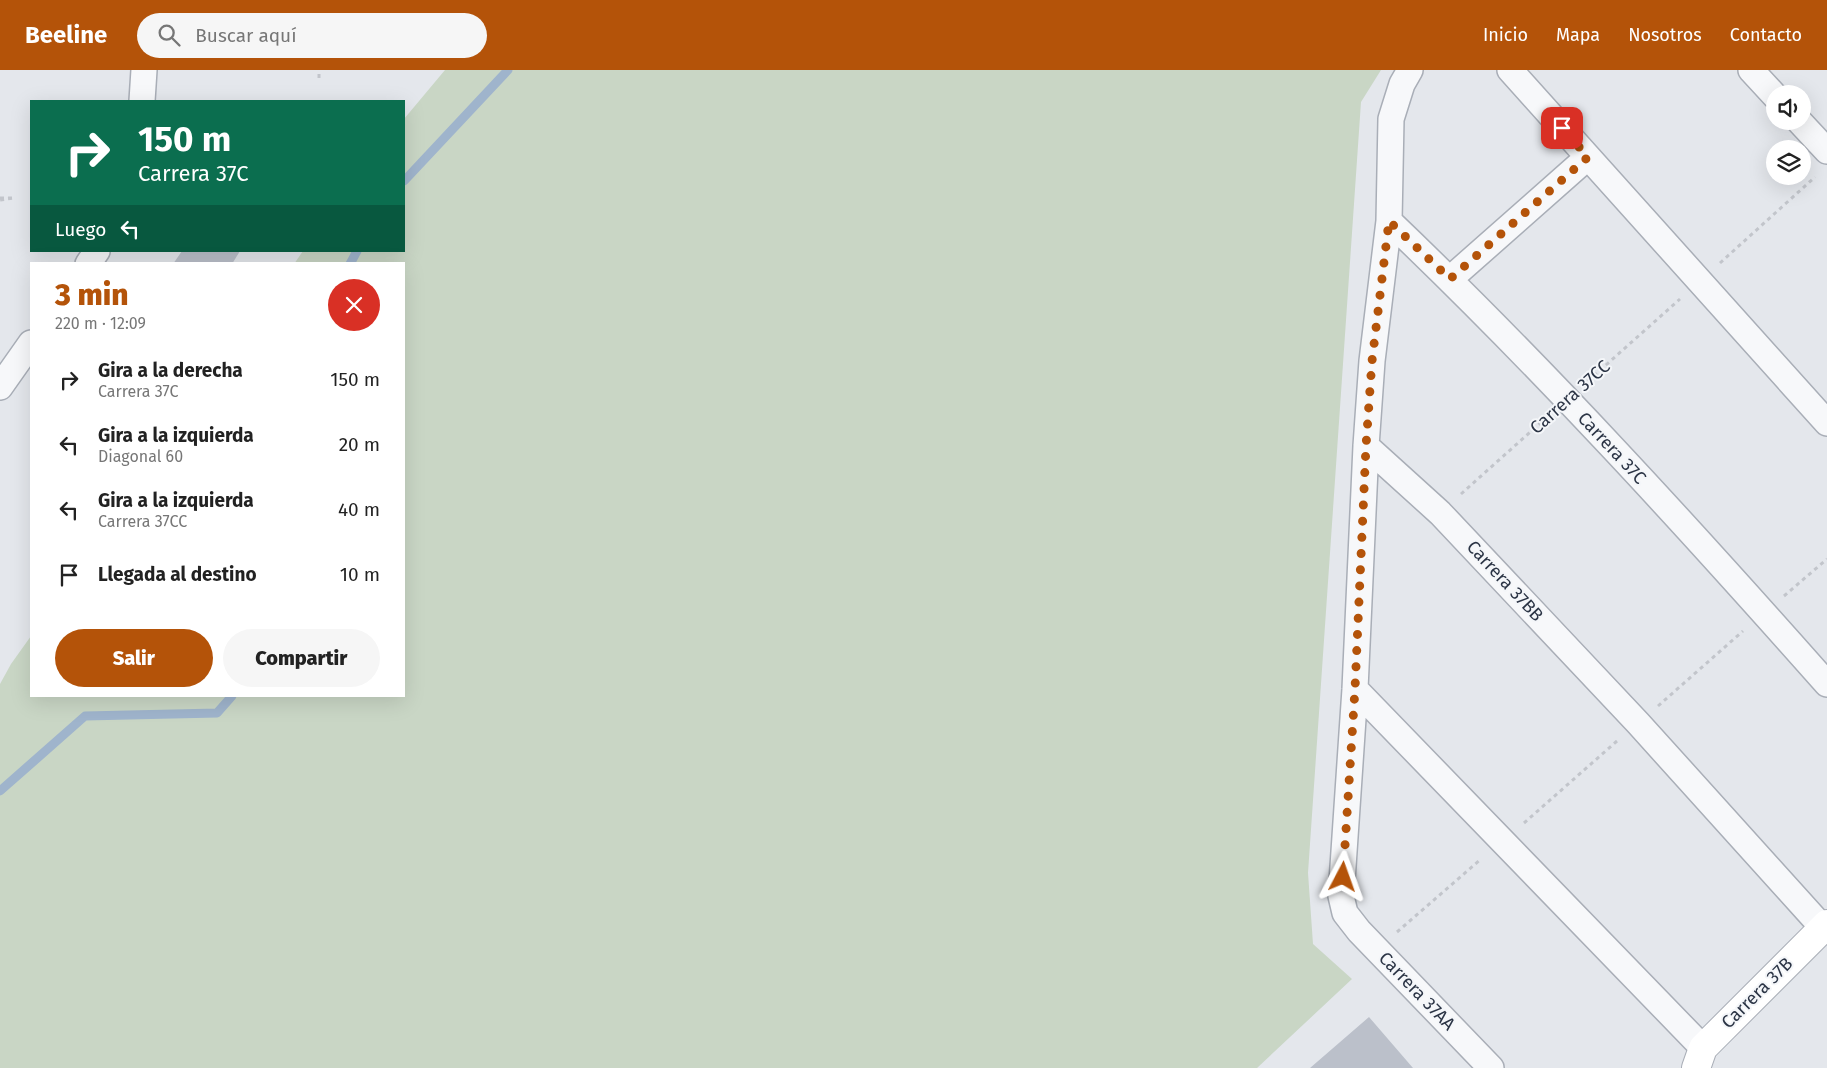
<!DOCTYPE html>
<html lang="es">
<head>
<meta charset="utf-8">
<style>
  :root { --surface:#fff; --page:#f6f6f6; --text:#222; --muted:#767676; --accent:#b45309 }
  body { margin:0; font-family:"Fira Sans",sans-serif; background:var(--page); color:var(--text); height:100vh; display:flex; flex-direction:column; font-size:19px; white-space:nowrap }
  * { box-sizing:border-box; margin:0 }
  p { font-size:16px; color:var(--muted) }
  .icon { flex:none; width:28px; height:28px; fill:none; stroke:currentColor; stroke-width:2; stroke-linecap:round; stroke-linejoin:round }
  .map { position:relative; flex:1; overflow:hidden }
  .panel { position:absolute; left:30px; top:192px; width:375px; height:435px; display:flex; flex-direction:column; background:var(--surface); border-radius:0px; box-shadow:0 5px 20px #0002 }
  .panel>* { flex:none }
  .top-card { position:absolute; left:30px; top:30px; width:375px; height:152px; border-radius:0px; box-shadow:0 5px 20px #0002; background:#0b6e4f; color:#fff; overflow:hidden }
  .buttons { position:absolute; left:1766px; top:15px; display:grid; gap:10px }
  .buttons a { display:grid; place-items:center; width:45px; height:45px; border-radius:50%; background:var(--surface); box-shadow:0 5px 20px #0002; font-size:25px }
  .pin { position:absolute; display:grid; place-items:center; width:42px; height:42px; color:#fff; margin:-21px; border-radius:10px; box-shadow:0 2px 8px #0006 }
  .me { position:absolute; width:55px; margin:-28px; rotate:4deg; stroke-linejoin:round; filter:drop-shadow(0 0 4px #0008) }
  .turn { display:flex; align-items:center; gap:18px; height:105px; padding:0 25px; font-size:22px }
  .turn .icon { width:65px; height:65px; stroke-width:2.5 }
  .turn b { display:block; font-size:35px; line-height:42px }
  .then { display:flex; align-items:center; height:48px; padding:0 25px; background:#0003; gap:10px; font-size:19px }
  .round { display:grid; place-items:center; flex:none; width:52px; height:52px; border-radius:26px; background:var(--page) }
  .summary { display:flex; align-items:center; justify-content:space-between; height:85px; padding:0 25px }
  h1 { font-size:30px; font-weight:800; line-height:38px; color:var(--accent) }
  .cta { display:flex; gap:10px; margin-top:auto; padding:10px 25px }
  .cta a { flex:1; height:58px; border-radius:30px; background:var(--accent); color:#fff; font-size:20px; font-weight:800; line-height:58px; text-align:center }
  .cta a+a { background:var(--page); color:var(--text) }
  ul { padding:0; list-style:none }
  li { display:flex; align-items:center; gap:15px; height:65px; padding:0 25px }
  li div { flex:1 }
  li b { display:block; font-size:19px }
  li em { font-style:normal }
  header { display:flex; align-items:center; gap:30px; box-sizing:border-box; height:70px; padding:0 25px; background:var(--accent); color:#fff }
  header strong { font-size:24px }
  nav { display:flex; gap:28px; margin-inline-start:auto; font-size:18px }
  .search { width:350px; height:45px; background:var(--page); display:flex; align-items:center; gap:12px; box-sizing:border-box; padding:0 18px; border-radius:28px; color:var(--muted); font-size:19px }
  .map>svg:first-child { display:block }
</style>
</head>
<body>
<header>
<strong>Beeline</strong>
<div class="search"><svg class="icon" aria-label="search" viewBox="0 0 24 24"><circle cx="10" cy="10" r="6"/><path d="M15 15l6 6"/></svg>Buscar aquí</div>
<nav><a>Inicio</a><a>Mapa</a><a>Nosotros</a><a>Contacto</a></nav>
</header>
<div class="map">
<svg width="1827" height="998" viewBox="0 0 1827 998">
  <rect width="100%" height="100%" fill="#e4e7ec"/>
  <path fill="#c9d6c5" d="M445,0H1381L1361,32L1308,803L1313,874L1352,909L1257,998H0V614L11,594L31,566V626H404V194H294L303,181H404V49Z"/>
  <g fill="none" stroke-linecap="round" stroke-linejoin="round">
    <path stroke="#9fb4cc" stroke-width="9" d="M404,111L508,0
      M350,194L357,181
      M0,721L85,646L217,643L232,626"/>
  </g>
  <path fill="#bbc0ca" d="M182,181H240L232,194H173Z
    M1369,947L1413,998H1310Z"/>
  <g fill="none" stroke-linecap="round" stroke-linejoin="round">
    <g stroke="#a9aeb7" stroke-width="28">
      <path id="street" d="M1410,0L1402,14L1391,49L1389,151L1372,291L1366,376L1355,619L1341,826L1345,843L1359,861L1491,998
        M1510,0L1827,353
        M1751,0L1775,26
        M142,31L144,0
        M1799,51L1827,81
        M1389,151C1543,298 1686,455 1827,614
        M88,194L97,181
        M1450,209L1588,87
        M0,317L31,273
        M1366,376L1440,443L1638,653L1823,858
        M1355,619L1703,978"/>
    </g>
    <g stroke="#a9aeb7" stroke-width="30">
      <path id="secondary" d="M1696,998L1703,978L1827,854"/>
    </g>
    <path stroke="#c2c5cb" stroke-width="3" stroke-dasharray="4 4" stroke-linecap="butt" d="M319,8V0
      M0,128H14L0,130
      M1720,193L1815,107
      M1588,311L1680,229
      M1461,424L1547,347
      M1784,526L1827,489
      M1658,636L1743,561
      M1524,753L1617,671
      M1397,862L1481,789"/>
    <use href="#street" stroke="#f7f8fa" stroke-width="25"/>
    <use href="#secondary" stroke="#fff" stroke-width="28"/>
  </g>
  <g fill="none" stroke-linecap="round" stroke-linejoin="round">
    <path stroke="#b45309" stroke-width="9" stroke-dasharray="0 16.2" d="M1343,807L1355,619L1366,376L1372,291L1389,151L1450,209L1588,87L1562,58"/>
  </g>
  <g text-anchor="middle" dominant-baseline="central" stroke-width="4" stroke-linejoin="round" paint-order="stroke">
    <g font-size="18" fill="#2b3445" stroke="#f4f6f9">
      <text transform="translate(1570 327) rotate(-42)">Carrera 37CC</text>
      <text transform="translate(1612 378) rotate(47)">Carrera 37C</text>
      <text transform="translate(1505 511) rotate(47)">Carrera 37BB</text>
      <text transform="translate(1417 921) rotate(46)">Carrera 37AA</text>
      <text transform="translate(1757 923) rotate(-45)">Carrera 37B</text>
    </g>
  </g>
</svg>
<div class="buttons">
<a><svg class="icon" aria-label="sound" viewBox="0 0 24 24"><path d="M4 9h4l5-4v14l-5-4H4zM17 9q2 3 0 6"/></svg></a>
<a><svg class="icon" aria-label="layers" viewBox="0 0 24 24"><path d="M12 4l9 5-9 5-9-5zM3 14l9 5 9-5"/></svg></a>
</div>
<div class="pin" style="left:1562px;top:58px;background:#d93025"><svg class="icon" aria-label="arrive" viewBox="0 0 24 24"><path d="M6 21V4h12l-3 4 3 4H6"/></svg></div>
<svg class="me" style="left:1343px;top:807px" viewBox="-20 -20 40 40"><path d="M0-17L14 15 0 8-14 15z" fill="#b45309" stroke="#fff" stroke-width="4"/></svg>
<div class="top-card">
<div class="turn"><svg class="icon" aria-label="right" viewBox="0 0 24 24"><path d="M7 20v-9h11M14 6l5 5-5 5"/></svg><div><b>150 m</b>Carrera 37C</div></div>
<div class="then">Luego<svg class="icon" aria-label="left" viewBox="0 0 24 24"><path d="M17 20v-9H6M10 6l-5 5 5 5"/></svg></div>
</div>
<section class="panel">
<div class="summary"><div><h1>3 min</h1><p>220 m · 12:09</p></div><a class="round" style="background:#d93025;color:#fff"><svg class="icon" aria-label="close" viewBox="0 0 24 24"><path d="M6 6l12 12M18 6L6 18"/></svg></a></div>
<ul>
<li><svg class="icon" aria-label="right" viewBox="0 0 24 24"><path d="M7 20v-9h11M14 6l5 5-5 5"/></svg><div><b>Gira a la derecha</b><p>Carrera 37C</p></div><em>150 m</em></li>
<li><svg class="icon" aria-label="left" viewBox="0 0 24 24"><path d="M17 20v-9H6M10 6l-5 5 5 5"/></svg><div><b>Gira a la izquierda</b><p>Diagonal 60</p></div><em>20 m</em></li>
<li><svg class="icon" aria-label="left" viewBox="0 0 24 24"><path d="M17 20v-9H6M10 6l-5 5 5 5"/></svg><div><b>Gira a la izquierda</b><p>Carrera 37CC</p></div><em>40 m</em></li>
<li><svg class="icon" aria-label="arrive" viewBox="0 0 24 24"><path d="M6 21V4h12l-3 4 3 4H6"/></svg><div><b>Llegada al destino</b></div><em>10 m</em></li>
</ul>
<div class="cta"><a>Salir</a><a>Compartir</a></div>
</section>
</div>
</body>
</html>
